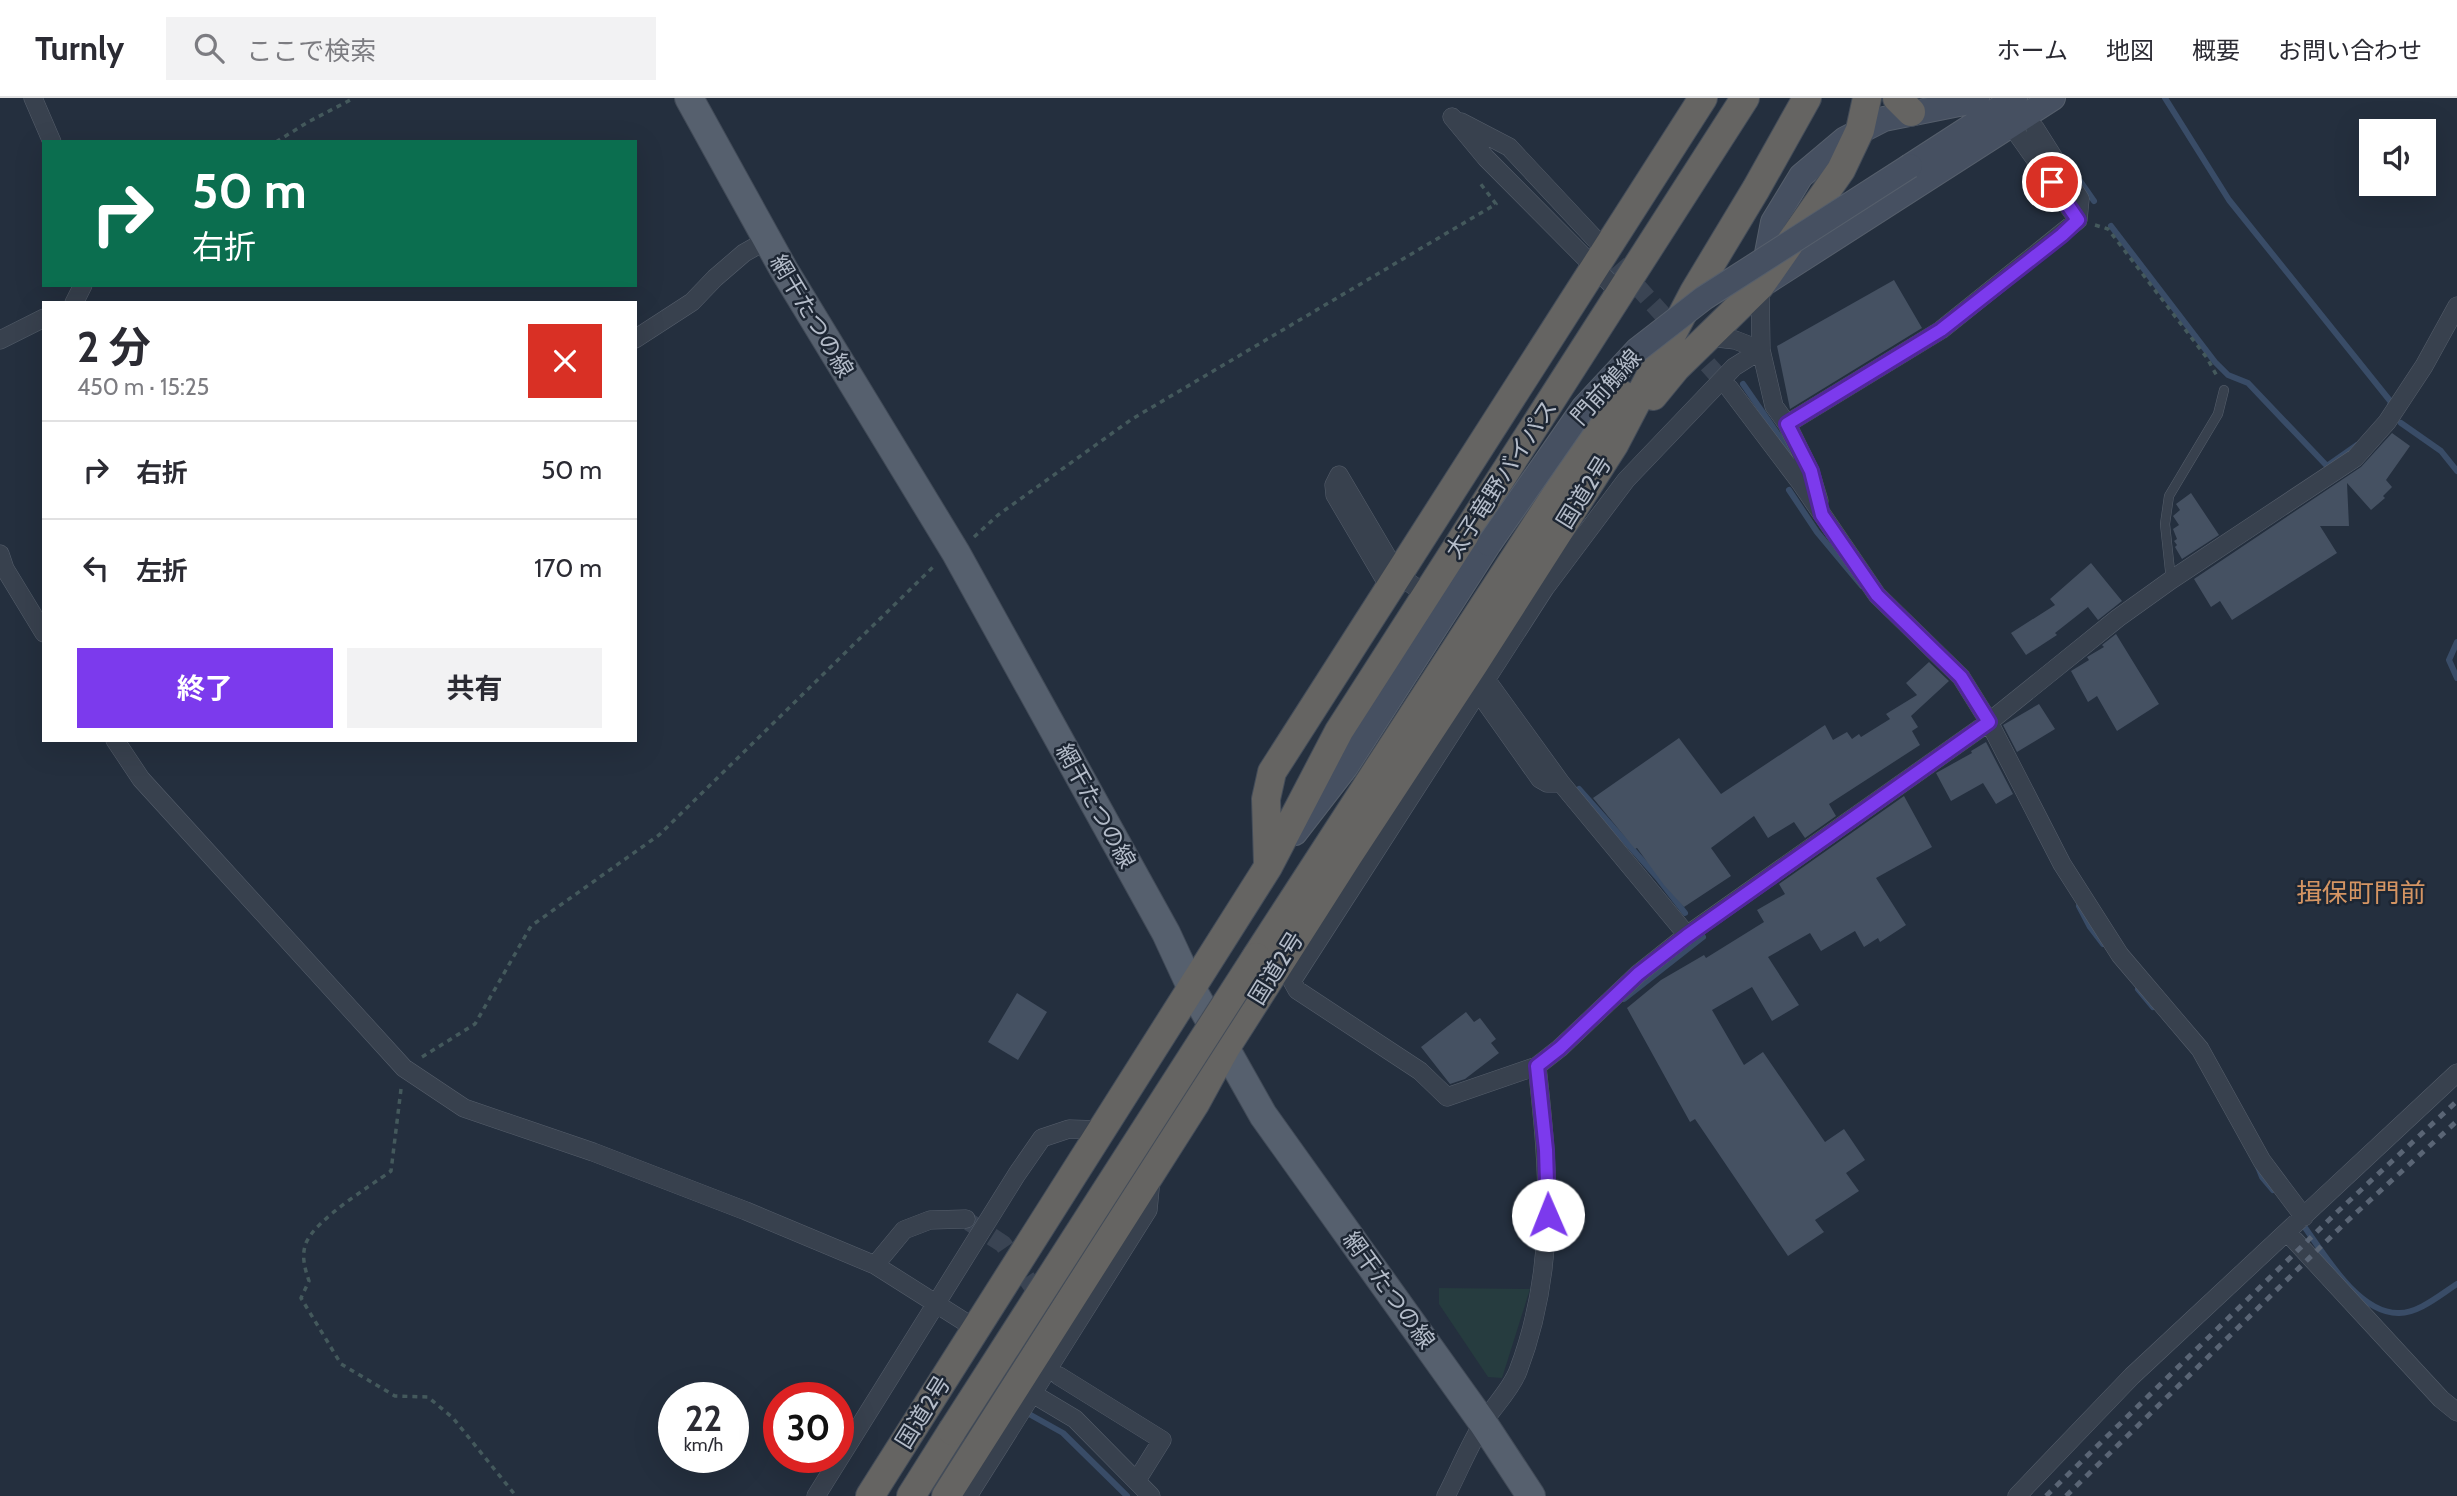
<!DOCTYPE html>
<html lang="ja">
<head>
<meta charset="utf-8">
<style>
  :root { --surface:#fff; --page:#f2f2f3; --text:#2b2b33; --muted:#7c7c81; --line:#e1e1e2; --accent:#7c3aed }
  body { margin:0; font-family:Cabin,"Noto Sans JP",sans-serif; background:var(--page); color:var(--text); height:100vh; display:flex; flex-direction:column; font-size:26px; white-space:nowrap }
  * { box-sizing:border-box; margin:0 }
  p { font-size:23px; color:var(--muted) }
  .icon { flex:none; width:38px; height:38px; fill:none; stroke:currentColor; stroke-width:2; stroke-linecap:round; stroke-linejoin:round }
  .map { position:relative; flex:1; overflow:hidden }
  .details { position:absolute; left:42px; top:203px; width:595px; height:441px; display:flex; flex-direction:column; background:var(--surface); border-radius:0px; box-shadow:0 7px 28px #0002 }
  .details>* { flex:none }
  .banner { position:absolute; left:42px; top:42px; width:595px; height:147px; border-radius:0px; box-shadow:0 7px 28px #0002; background:#0b6e4f; color:#fff; overflow:hidden }
  .buttons { position:absolute; left:2359px; top:21px; display:grid; gap:14px }
  .buttons a { display:grid; place-items:center; width:77px; height:77px; border-radius:0px; background:var(--surface); box-shadow:0 7px 28px #0002; font-size:35px }
  .speed { position:absolute; left:658px; top:1284px; display:flex; gap:14px; font-size:35px; font-weight:700; text-align:center }
  .speed>* { display:grid; place-content:center; width:91px; height:91px; border-radius:50%; background:var(--surface); box-shadow:0 7px 28px #0002; line-height:1 }
  .speed small { font-size:18px; font-weight:400 }
  .speed .limit { border:10px solid #d22; background:#fff; color:#111 }
  .pin { position:absolute; display:grid; place-items:center; width:60px; height:60px; color:#fff; margin:-30px; border:4px solid #fff; border-radius:50%; box-shadow:0 2px 7px #0007 }
  .me { position:absolute; width:77px; margin:-38px; rotate:359deg; stroke-linejoin:round; filter:drop-shadow(0 0 5px #0008) }
  .turn { display:flex; align-items:center; gap:24px; height:147px; padding:0 35px; font-size:32px }
  .turn .icon { width:91px; height:91px; stroke-width:2.5 }
  .turn b { display:block; font-size:49px; line-height:60px }
  .round { display:grid; place-items:center; flex:none; width:74px; height:74px; border-radius:0px; background:var(--page) }
  .head { display:flex; align-items:center; justify-content:space-between; height:119px; padding:0 35px }
  h1 { font-size:42px; font-weight:700; line-height:52px }
  .primary-button { display:flex; gap:14px; margin-top:auto; padding:14px 35px }
  .primary-button a { flex:1; height:80px; border-radius:0px; background:var(--accent); color:#fff; font-size:28px; font-weight:700; line-height:80px; text-align:center }
  .primary-button a+a { background:var(--page); color:var(--text) }
  ul { padding:0; list-style:none }
  li { display:flex; align-items:center; gap:21px; height:98px; padding:0 35px; border-top:2px solid var(--line) }
  li div { flex:1 }
  li b { display:block; font-size:26px }
  li em { font-style:normal }
  header { display:flex; align-items:center; gap:42px; box-sizing:border-box; height:98px; padding:0 35px; background:var(--surface); border-bottom:2px solid var(--line) }
  header strong { font-size:33px }
  nav { display:flex; gap:38px; margin-inline-start:auto; font-size:24px }
  .search { width:490px; height:63px; background:var(--page); display:flex; align-items:center; gap:18px; box-sizing:border-box; padding:0 24px; border-radius:0px; color:var(--muted); font-size:26px }
  .map>svg:first-child { display:block }
</style>
</head>
<body>
<header>
<strong>Turnly</strong>
<div class="search"><svg class="icon" aria-label="search" viewBox="0 0 24 24"><circle cx="10" cy="10" r="6"/><path d="M15 15l6 6"/></svg>ここで検索</div>
<nav><a>ホーム</a><a>地図</a><a>概要</a><a>お問い合わせ</a></nav>
</header>
<div class="map">
<svg width="2457" height="1398" viewBox="0 0 2457 1398">
  <rect width="100%" height="100%" fill="#242f3e"/>
  <path fill="#263c3f" d="M1439,1190L1530,1191L1502,1280L1488,1279L1439,1206Z"/>
  <g fill="none" stroke-linecap="round" stroke-linejoin="round">
    <path stroke="#394c67" stroke-width="6" d="M2165,0L2229,102L2391,304L2389,311
      M2064,60L2094,103
      M2111,128L2215,264L2228,277L2248,285L2327,368L2357,347
      M1743,286L1795,361
      M2401,325L2441,353L2457,373
      M1789,392L1817,434L1862,488
      M2457,544L2449,562L2457,580
      M1579,691L1657,779L1685,815
      M2079,808L2090,829L2103,846
      M2138,891L2153,909
      M1624,901L1703,839L1701,836
      M2258,1069L2262,1079L2273,1092
      M2301,1124C2323,1154 2357,1215 2398,1215C2418,1216 2441,1196 2457,1186
      M1029,1316L1063,1335L1127,1398"/>
  </g>
  <path fill="#455162" d="M1894,182L1922,230L1790,311L1777,248Z
    M2392,335L2410,348L2386,382L2392,389L2383,398L2385,400L2371,412L2347,385L2349,428H2320L2337,455L2232,522L2220,503L2211,509L2194,481L2361,369Z
    M2191,395L2219,437L2182,461L2175,449L2177,447L2174,443L2177,441L2173,431L2179,427L2173,418L2180,412L2176,406Z
    M2091,465L2122,503L2098,522L2088,509L2055,535L2057,537L2026,557L2011,535L2055,507L2050,501Z
    M2116,536L2159,606L2117,633L2097,598L2088,604L2071,573L2089,562L2087,559L2104,549L2102,547Z
    M1929,564L1949,583L1911,618L1918,629L1912,633L1920,647L1829,706L1836,718L1805,740L1794,724L1768,740L1754,718L1711,750L1731,778L1684,809L1664,787L1637,750L1635,751L1593,700L1679,640L1721,696L1825,627L1833,642L1847,634L1852,641L1859,636L1861,639L1890,621L1886,616L1917,597L1906,585Z
    M2039,606L2055,631L2017,654L2003,627Z
    M1986,644L2013,696L1996,706L1983,685L1951,703L1936,675L1972,655L1971,653Z
    M1904,698L1932,749L1876,780L1906,827L1880,844L1878,840L1864,849L1855,833L1821,853L1810,835L1768,859L1799,907L1772,923L1752,889L1712,912L1744,967L1763,954L1825,1044L1844,1031L1865,1062L1846,1075L1859,1093L1815,1122L1824,1134L1788,1158L1695,1021L1690,1024L1627,910L1661,882L1704,857L1706,860L1764,824L1757,812L1785,796L1779,786Z
    M1017,895L1047,914L1018,962L988,944Z
    M1466,914L1474,924L1480,920L1496,941L1491,945L1499,955L1465,981L1450,986L1421,949Z"/>
  <g fill="none" stroke-linecap="round" stroke-linejoin="round">
    <path stroke="#3a4453" stroke-width="18" stroke-dasharray="18 9" stroke-linecap="butt" d="M1599,146L1729,290
      M969,1124L1003,1146L1034,1191L1050,1240"/>
    <g stroke="#565f6c" stroke-width="10">
      <path id="service" d="M2171,482L2165,426L2169,398L2218,316L2224,292"/>
    </g>
    <g stroke="#565f6c" stroke-width="19">
      <path id="minor" d="M33,0L52,44
        M1452,19L1486,60L1621,196
        M1461,24L1509,49L1595,141
        M2035,30L2080,101L2078,122
        M1760,188L1761,252L1774,308L1787,326L1810,373L1819,403
        M74,205L83,187
        M1709,239L1735,242L1761,252
        M635,241L692,204L715,180L744,155L767,142
        M0,242L44,220
        M1729,290L1800,384L1877,497L1961,579L1989,624L2062,766L2120,857L2200,951L2262,1063L2304,1119
        M1787,326L1941,232L2078,122L2011,27
        M0,456L5,471L44,535
        M1385,482L1335,397L1334,387L1339,377L1398,477L1427,497
        M1480,573L1561,685L1687,837
        M1484,602L1540,681L1547,685H1561
        M115,642L141,681L404,970L464,1010L593,1054L746,1113L875,1167L976,1231
        M1537,968L1447,999L1420,973L1297,892L1292,883L1545,490L1626,382L1734,269L1761,252
        M2287,1134L2441,1301L2457,1314
        M875,1167L904,1132L930,1122L966,1121
        M1059,1278L1162,1342L1137,1382
        M1023,1290L1075,1321L1151,1398
        M816,1398L1017,1076L1042,1040L1069,1031L1102,1032
        M968,1398L1148,1112L1151,1081
        M1446,1398C1459,1373 1470,1345 1485,1322C1495,1307 1511,1291 1518,1273C1557,1171 1549,1074 1537,968L1560,950L1638,876L1687,837L1989,624L2118,520L2171,482L2355,360L2387,324L2424,268L2457,208
        M2017,1398L2132,1278L2457,975"/>
    </g>
    <g stroke="#565f6c" stroke-width="26">
      <path id="secondary" d="M1910,68L2015,0
        M1763,176L1773,124L1801,78L1845,41L1884,21L1969,4L1977,0
        M1765,185L2053,0
        M1295,735L1346,669L1489,446"/>
    </g>
    <g stroke="#414a57" stroke-width="30">
      <path id="primary" d="M689,0L784,172L956,455L1166,835L1192,891L1263,1017L1483,1325L1531,1398"/>
    </g>
    <g stroke="#434c59" stroke-width="30">
      <path id="trunk" d="M1897,0L1911,14
        M1653,298L1676,270L1760,188L1841,72L1860,32L1867,0
        M1268,766L1266,701L1272,674L1703,0
        M1256,859L1573,370L1623,297
        M870,1398L1268,769L1339,633L1745,0
        M911,1398L952,1333
        M946,1398L1195,1006L1225,951L1348,758L1474,566L1614,347L1694,194L1756,91L1807,0"/>
    </g>
    <path stroke="#44595c" stroke-width="3.5" stroke-dasharray="5 5" stroke-linecap="butt" d="M276,44L308,24L354,0
      M2095,127L2108,131L2207,260L2218,280
      M974,439L998,417L1132,321L1496,106L1480,85
      M422,959L475,926L531,828L659,737L934,468
      M401,991L391,1073C369,1089 316,1121 306,1145C301,1158 305,1171 309,1183L301,1200L341,1266L395,1298L428,1299L453,1320L516,1398"/>
    <use href="#service" stroke="#38414e" stroke-width="9"/>
    <use href="#minor" stroke="#38414e" stroke-width="18"/>
    <use href="#secondary" stroke="#465061" stroke-width="24"/>
    <use href="#primary" stroke="#56606e" stroke-width="28"/>
    <use href="#trunk" stroke="#656462" stroke-width="28"/>
    <path stroke="#5a6575" stroke-width="5" stroke-dasharray="7 7" stroke-linecap="butt" d="M2046,1398L2335,1116L2457,1003
      M2066,1398L2345,1125L2457,1023"/>
    <g stroke="#565f6c" stroke-width="26" stroke-linecap="butt">
      <path id="secondary-bridge" d="M1489,446L1584,309L1637,252L1704,200L1910,68"/>
    </g>
    <g stroke="#434c59" stroke-width="30" stroke-linecap="butt">
      <path id="trunk-bridge" d="M952,1333L1256,859"/>
    </g>
    <use href="#secondary-bridge" stroke="#465061" stroke-width="24"/>
    <use href="#trunk-bridge" stroke="#656462" stroke-width="28"/>
  </g>
  <g fill="none" stroke-linecap="round" stroke-linejoin="round">
    <g stroke="#51269a" stroke-width="18">
      <path id="route" d="M1548,1117L1546,1052L1537,968L1560,950L1638,876L1687,838L1989,624L1961,579L1877,497L1822,417L1811,373L1787,326L1941,232L2062,137L2078,122L2052,84"/>
    </g>
    <use href="#route" stroke="#7c3aed" stroke-width="12"/>
  </g>
  <g text-anchor="middle" dominant-baseline="central" stroke-width="5" stroke-linejoin="round" paint-order="stroke">
    <g font-size="23" fill="#b4bcc9" stroke="#1d2633">
      <text transform="translate(812 218) rotate(59)">網干たつの線</text>
      <text transform="translate(1606 289) rotate(-48)">門前鵤線</text>
      <text transform="translate(1501 381) rotate(-57)">太子竜野バイパス</text>
      <text transform="translate(1584 394) rotate(-58)">国道2号</text>
      <text transform="translate(1096 708) rotate(61)">網干たつの線</text>
      <text transform="translate(1276 870) rotate(-58)">国道2号</text>
      <text transform="translate(1389 1192) rotate(54)">網干たつの線</text>
      <text transform="translate(923 1314) rotate(-58)">国道2号</text>
    </g>
    <g font-size="26" fill="#d59563" stroke="#1d2633">
      <text x="2361" y="795">揖保町門前</text>
    </g>
  </g>
</svg>
<div class="buttons">
<a><svg class="icon" aria-label="sound" viewBox="0 0 24 24"><path d="M4 9h4l5-4v14l-5-4H4zM17 9q2 3 0 6"/></svg></a>
</div>
<div class="speed"><div>22<small>km/h</small></div><div class="limit">30</div></div>
<div class="pin" style="left:2052px;top:84px;background:#d93025"><svg class="icon" aria-label="arrive" viewBox="0 0 24 24"><path d="M6 21V4h12l-3 4 3 4H6"/></svg></div>
<svg class="me" style="left:1548px;top:1117px" viewBox="-20 -20 40 40"><circle r="19" fill="#fff"/><path d="M0-13L10 11 0 6-10 11z" fill="#7c3aed"/></svg>
<div class="banner">
<div class="turn"><svg class="icon" aria-label="right" viewBox="0 0 24 24"><path d="M7 20v-9h11M14 6l5 5-5 5"/></svg><div><b>50 m</b>右折</div></div>
</div>
<section class="details">
<div class="head"><div><h1>2 分</h1><p>450 m · 15:25</p></div><a class="round" style="background:#d93025;color:#fff"><svg class="icon" aria-label="close" viewBox="0 0 24 24"><path d="M6 6l12 12M18 6L6 18"/></svg></a></div>
<ul>
<li><svg class="icon" aria-label="right" viewBox="0 0 24 24"><path d="M7 20v-9h11M14 6l5 5-5 5"/></svg><div><b>右折</b></div><em>50 m</em></li>
<li><svg class="icon" aria-label="left" viewBox="0 0 24 24"><path d="M17 20v-9H6M10 6l-5 5 5 5"/></svg><div><b>左折</b></div><em>170 m</em></li>
</ul>
<div class="primary-button"><a>終了</a><a>共有</a></div>
</section>
</div>
</body>
</html>
